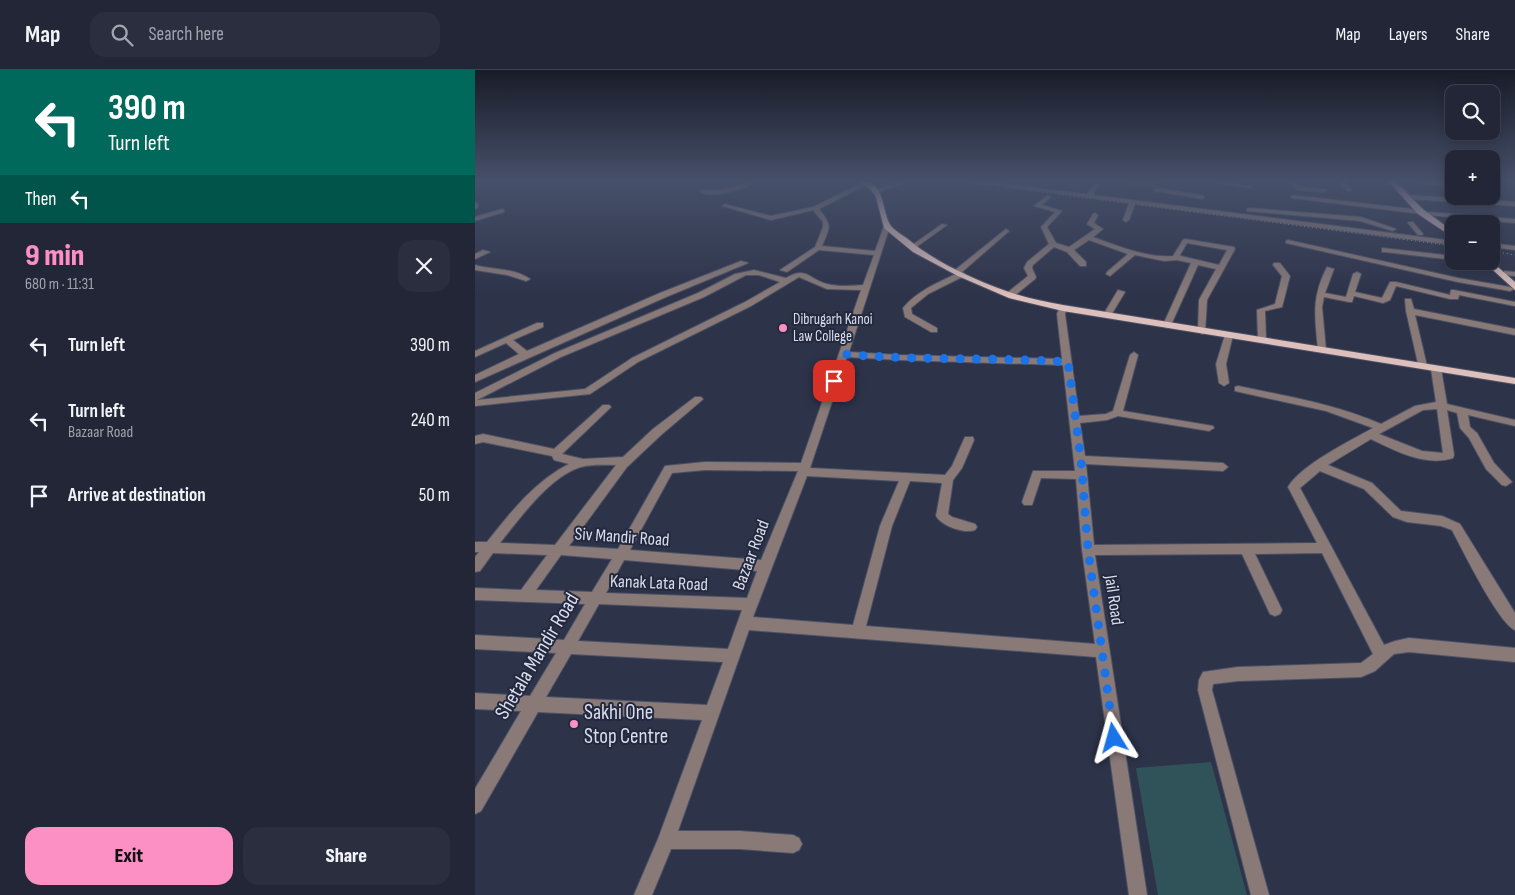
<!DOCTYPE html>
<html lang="en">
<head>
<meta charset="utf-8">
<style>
  :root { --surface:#222637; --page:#2a2e3f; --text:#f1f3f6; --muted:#a2a5ad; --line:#3f4352; --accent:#fc8fc3 }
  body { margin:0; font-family:"Sofia Sans Condensed",sans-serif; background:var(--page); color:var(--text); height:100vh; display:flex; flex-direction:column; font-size:19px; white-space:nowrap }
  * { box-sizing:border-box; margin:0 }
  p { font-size:16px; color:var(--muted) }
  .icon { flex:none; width:28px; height:28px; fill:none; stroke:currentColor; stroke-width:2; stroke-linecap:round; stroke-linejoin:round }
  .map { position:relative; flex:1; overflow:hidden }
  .panel { display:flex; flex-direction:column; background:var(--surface); width:475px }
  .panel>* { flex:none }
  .hud { background:#00695c; color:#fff; overflow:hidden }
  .fabs { position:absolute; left:970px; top:15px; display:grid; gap:10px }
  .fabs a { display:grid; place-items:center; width:55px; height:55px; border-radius:10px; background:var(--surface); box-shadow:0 2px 12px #0003,0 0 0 1px var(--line); font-size:25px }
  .pin { position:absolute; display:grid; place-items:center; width:42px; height:42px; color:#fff; margin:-21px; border-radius:10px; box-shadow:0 2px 8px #0006 }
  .me { position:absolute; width:55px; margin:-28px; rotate:352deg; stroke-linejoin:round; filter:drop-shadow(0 0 4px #0008) }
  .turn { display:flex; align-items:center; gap:18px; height:105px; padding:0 25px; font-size:22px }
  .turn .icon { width:65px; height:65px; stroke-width:2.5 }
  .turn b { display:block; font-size:35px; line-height:42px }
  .then { display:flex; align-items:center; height:48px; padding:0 25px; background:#0003; gap:10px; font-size:19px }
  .round { display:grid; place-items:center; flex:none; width:52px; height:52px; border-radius:15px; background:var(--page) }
  .head { display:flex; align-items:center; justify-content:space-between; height:85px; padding:0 25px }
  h1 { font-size:30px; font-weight:800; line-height:38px; color:var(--accent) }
  .action { display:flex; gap:10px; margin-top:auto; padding:10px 25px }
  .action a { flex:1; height:58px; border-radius:15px; background:var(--accent); color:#111; font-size:20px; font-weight:800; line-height:58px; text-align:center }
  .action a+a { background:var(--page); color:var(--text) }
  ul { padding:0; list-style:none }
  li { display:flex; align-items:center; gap:15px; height:75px; padding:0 25px }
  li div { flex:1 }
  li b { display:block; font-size:19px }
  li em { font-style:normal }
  header { display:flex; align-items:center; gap:30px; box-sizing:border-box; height:70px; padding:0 25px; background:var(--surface); border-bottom:1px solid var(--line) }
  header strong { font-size:24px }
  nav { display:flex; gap:28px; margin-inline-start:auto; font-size:18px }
  .search { width:350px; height:45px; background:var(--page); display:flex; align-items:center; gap:12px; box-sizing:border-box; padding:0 18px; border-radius:15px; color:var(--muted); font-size:19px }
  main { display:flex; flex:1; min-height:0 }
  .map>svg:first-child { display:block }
</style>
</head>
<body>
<header>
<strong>Map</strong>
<div class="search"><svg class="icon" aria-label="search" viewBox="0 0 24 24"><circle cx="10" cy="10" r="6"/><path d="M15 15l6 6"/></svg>Search here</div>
<nav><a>Map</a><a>Layers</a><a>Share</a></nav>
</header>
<main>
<section class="panel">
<div class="hud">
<div class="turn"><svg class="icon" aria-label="left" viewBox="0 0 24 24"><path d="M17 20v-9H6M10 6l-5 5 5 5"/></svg><div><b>390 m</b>Turn left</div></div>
<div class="then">Then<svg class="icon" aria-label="left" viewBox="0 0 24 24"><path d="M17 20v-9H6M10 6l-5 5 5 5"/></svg></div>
</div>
<div class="head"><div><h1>9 min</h1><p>680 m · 11:31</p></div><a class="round"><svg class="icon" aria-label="close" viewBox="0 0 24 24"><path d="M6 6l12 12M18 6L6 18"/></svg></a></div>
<ul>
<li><svg class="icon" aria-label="left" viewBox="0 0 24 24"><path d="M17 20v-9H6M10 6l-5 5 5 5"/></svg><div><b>Turn left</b></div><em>390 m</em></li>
<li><svg class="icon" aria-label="left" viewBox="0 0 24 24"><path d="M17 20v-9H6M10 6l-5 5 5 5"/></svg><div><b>Turn left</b><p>Bazaar Road</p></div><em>240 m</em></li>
<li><svg class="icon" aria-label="arrive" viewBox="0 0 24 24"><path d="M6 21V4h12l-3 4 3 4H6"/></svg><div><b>Arrive at destination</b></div><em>50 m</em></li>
</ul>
<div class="action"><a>Exit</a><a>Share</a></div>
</section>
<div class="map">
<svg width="1040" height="825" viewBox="0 0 1040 825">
  <rect width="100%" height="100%" fill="#2d3349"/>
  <path fill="#3a4935" d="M648,111H686L682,120L647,115Z"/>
  <path fill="#305259" d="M736,692L772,825H683L661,698Z"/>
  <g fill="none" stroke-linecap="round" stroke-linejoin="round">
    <g stroke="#4c5266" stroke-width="2">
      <path id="minor" d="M276,111H283C271,119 238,129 225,122L228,120H247Z
        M391,111L394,113L393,114L344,139C358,157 355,156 347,176L400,181L409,156L412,154L415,156L374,282L424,285L587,289L582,244L585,236H588L592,238L590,244L604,346L631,344L638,341L655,285L659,282L663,285L648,341L738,356L739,358L734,361L643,346L632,350L605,353L610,386L748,393L753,397L748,401L611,394L619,475L842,473L813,417C826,395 875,371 898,358L851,341L760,321V317L763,316C811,326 860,334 906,354L940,336L961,332L956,299L961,296L966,299L972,334L1040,350V356L993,345L995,357L1002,363L1019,393L1037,412L1031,416L1027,415L1011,399L994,368L985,358L982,343L972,340L979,385L978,388C950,397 921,381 896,369L853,395L897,413L926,441L967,446L985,454L1040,543V560C1024,554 987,479 977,460L966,456L932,452L918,447L889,419L845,401L825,418L909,575L920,571L934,568L1040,578V592L934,582L919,584L900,601L886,607L763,611L738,614L737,620L794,825H776L723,620L724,610L728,602L763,597L886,593L898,584L847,483L780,484L807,540L805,544L800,546L795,544L767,484L620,485L672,825H654L621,587L274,560L203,761H265L318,765L324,768L327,774L324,780L318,783L265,779H196L177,825H159L183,769L227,650L63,642L6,741L0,744V719L46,641L0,639V623L55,626L81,583L0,579V565L89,570L110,534L0,530V518L46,520L72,485L18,483L5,501L0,502V487L4,482H0V472H12C35,443 60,411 94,394L79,390L77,386L8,372L0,374V366L8,364L79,379L128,335H134L136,337L134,339L87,384L108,389L148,387L178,359L220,327H226L228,329L226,331L186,365L152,397L94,476L143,479L190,396L230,392L326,393L386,220L352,219L324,207L276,236L163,292L115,324L0,336V323L80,283L223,223L260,204L279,200L311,208C332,196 333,209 352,214C363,217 376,216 388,215L399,185L344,180L312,202L305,200L340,177L348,157V152L338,140L296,150L247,136L250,134L296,146L338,137ZM271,205H284L305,212L270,232L157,288L110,319L2,330L86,287L229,227ZM372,287L424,290L588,295L600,401H558L547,432L549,435H557L566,408L601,409L607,480L620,574L391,556L417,456L435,411L467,413L461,446C467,456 489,464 500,460L502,457L500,454L477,447L473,444L478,410L487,398L499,370L498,367H490L477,396L470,405L335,398ZM962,339L968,383L947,381L904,364L948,340ZM141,395L80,475L25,473C45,448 75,406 106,397C117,394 130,395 141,395ZM230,400L323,401L286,490L155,480L197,403ZM332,406L424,411L405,456L378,555L278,547ZM86,485L137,489L117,522L61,520ZM149,490L282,501L272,528L131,523ZM124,534L267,540L253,579L103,571ZM96,584L248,592L232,635L71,627Z
        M427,111H434L403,122L398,121Z
        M491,111H504L612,124L621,112L624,114L618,125L979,171V175L660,134L654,150L651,152L648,150L654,133Z
        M731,111H745L777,116L774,118Z
        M815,111H821L824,116L852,120L849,122L822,120Z
        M864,111H870L877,120L876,121H872Z
        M915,111H921L935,125L1040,132V136L934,129L928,127V125Z
        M935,111H951L971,114L968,116Z
        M1036,111H1040V114Z
        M682,118L727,125L730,127L727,129L680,121L679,120Z
        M573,125L576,127L567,135L587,141L572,157L581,173L594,177L620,159L612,154L618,144L620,143L623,145L619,153L628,159L618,167C643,176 671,188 698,186L708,170L710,169L759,177L760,179L732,230L730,263L727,264L723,261L724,230L741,199L723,195L696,255L692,258L688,255L716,193L702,190L689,191L660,185L635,206L631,204L632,202L653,184L614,170L599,180L611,192V196H605L592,182L579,177L558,195L557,198L561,207L560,209L538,227H532V223L553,206L549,198L552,192L574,174L566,157L580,142L559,136ZM712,173L752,180L744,195L706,186L705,185Z
        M818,125L946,140L949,142L946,144L816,128V126Z
        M0,132L3,134V137L0,139Z
        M774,138L886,147L921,159L918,161L885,151L772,141V139Z
        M27,139L29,140V142L0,151V147Z
        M954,142L1040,149V153L952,145V143Z
        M934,152H938L948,164L947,165H943L933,153Z
        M467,154L472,155L440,178H436V176Z
        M531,159L534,161L533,162L487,202L490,204L489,206L453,224L436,238L437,244L462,258V262H456L430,247L428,238C442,221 462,213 481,204L480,200Z
        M813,170L983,208L1035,217L1039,219L1035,221L983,212L811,173V171Z
        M1016,173L1040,176V180L1016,177Z
        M907,178L979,186V190L910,182H907Z
        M8,180L15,182L0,189V184Z
        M266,191L273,193L191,227L0,312V305L44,284L31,273L0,287V281L62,253H68V257L38,270L52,281L185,223Z
        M799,193H805L815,206L807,237L790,241L791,270L787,273L783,270L782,240L800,234L807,206L798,195Z
        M0,195C17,200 40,198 55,209L51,211L32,205L0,200Z
        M852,197L859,199L850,223L871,227L878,204L882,202L886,204L880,222L907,228L915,212H921L975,225L976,220H979L1040,232V236L984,225L983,229H975L921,216L915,230L908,233L879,226L877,232H874L849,227L847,237L851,280L847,283L843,280C840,247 836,228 852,197Z
        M1029,201L1040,202V206L1029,205Z
        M643,220L650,222L635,247H629L628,245Z
        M930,229H936L939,239L1040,259V265L940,245L952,296L950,298H944L931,241Z
        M754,262L758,265L751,294L754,313L749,316L744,313L741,294L750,265Z"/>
    </g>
    <g stroke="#4c5266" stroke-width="2">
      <path id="major" d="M384,111C411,108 406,142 416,156C420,161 429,166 434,170C461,193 506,213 540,224C555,229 572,232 588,235L1040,308V314L588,241L534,228L483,206L438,182L409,158L401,127L396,120Z
        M913,111H919L949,140L979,162V168L943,144Z
        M1008,191H1016L1040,212V220Z"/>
    </g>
    <use href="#minor" fill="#897a78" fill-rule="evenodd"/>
    <use href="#major" fill="#ddbfbb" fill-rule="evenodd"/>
    <path stroke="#a4a8b9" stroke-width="1" stroke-dasharray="1 3" stroke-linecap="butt" d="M480,111L979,176
      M1016,181L1040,185"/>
  </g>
  <linearGradient id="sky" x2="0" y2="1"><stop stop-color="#191c28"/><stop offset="0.49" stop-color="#46506a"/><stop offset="1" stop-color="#46506a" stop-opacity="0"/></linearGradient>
  <rect width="1040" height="226" fill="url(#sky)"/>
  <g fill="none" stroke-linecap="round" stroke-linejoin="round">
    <path stroke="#1a73e8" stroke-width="9" stroke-dasharray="0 16.2" d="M359,311L368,284C443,291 518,287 593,292L606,390L613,480L639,668"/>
  </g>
  <g fill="#fc8fc3" stroke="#23293e" stroke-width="2">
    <circle cx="308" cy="258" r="5"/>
    <circle cx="99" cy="654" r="5"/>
  </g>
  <g text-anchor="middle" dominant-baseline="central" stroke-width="4" stroke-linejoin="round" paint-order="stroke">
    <g font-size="15" fill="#dadeec" stroke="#23293e" text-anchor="start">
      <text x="318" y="249">Dibrugarh Kanoi<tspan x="318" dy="17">Law College</tspan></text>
    </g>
    <g font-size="18" fill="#dadeec" stroke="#23293e">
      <text transform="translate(147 467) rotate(4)">Siv Mandir Road</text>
      <text transform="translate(276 485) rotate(-69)">Bazaar Road</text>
      <text transform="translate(184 513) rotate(2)">Kanak Lata Road</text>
      <text transform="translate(639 530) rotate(82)">Jail Road</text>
    </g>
    <g font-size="21" fill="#dadeec" stroke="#23293e">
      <text transform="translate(62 586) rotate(-59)">Shetala Mandir Road</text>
    </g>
    <g font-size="21" fill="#dadeec" stroke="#23293e" text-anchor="start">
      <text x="109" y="642">Sakhi One<tspan x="109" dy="24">Stop Centre</tspan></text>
    </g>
  </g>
</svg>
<div class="fabs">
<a><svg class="icon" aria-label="search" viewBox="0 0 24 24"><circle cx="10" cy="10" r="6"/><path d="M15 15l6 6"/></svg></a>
<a>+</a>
<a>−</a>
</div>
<div class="pin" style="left:359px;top:311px;background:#d93025"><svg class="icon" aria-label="arrive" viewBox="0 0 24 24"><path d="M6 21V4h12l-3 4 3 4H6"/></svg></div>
<svg class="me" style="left:639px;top:668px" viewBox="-20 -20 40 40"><path d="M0-17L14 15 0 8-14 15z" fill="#1a73e8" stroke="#fff" stroke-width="4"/></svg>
</div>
</main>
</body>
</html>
